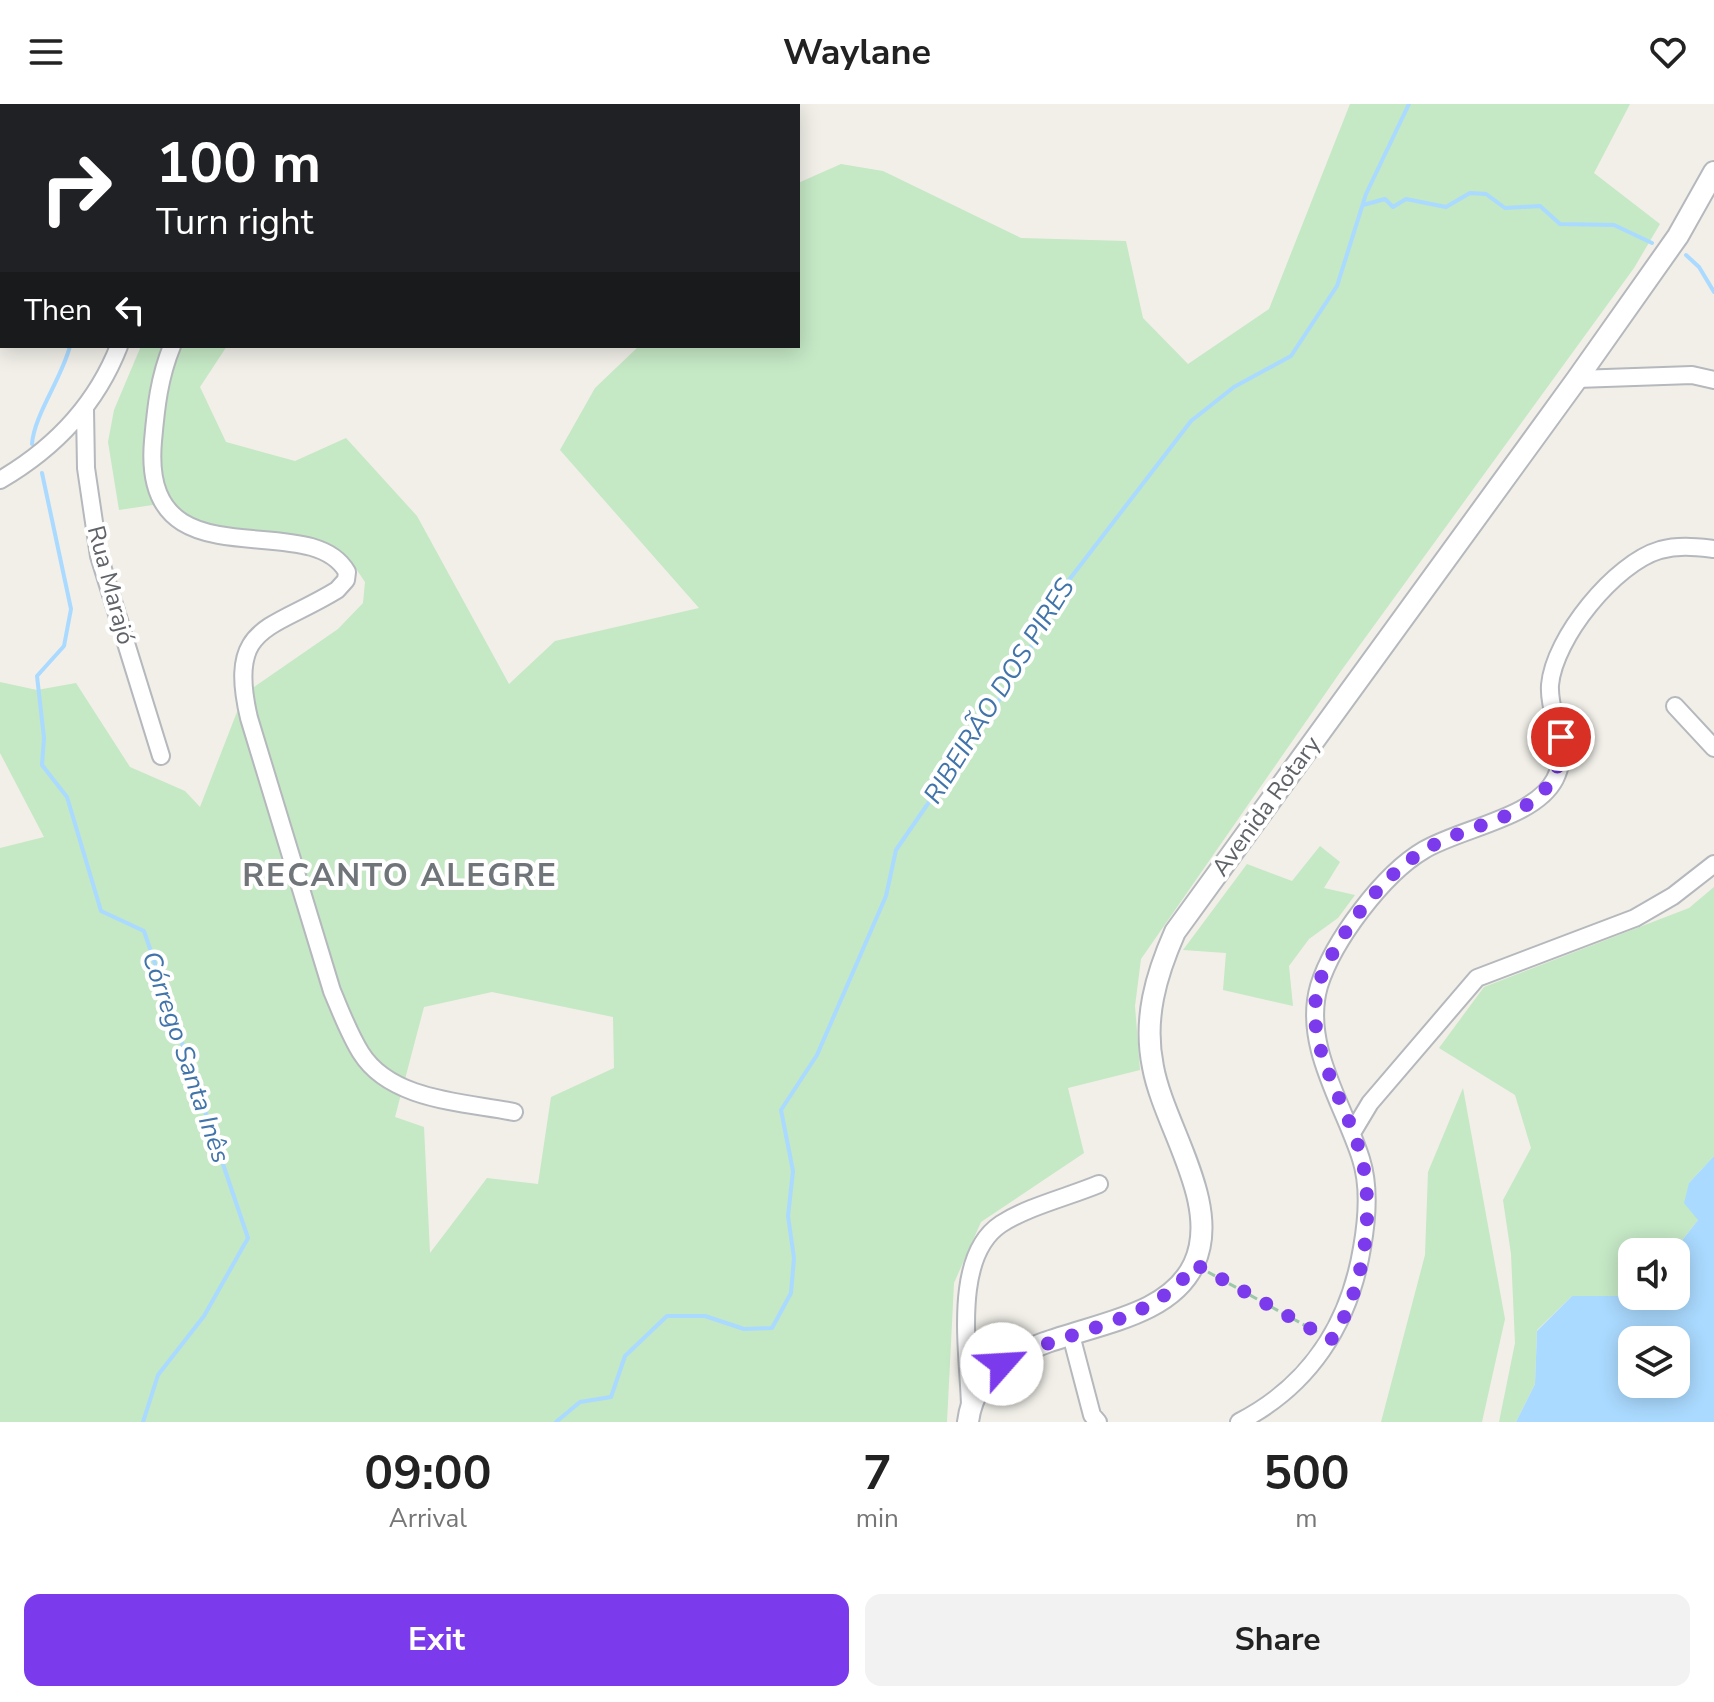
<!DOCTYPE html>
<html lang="en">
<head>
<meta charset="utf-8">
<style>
  :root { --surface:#fff; --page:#f2f2f2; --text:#222; --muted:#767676; --accent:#7c3aed }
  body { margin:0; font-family:"Nunito Sans",sans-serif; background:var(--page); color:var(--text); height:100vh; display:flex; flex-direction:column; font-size:30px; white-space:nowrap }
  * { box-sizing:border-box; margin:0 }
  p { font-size:26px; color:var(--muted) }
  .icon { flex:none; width:44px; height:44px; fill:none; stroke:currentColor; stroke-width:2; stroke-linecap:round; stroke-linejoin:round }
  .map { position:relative; height:1318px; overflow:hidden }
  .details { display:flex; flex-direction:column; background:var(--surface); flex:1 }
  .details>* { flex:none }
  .guide { position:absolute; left:0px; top:0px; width:800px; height:244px; box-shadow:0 4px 20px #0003; background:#202124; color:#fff; overflow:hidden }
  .buttons { position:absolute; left:1618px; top:1134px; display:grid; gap:16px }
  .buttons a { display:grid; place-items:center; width:72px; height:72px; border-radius:16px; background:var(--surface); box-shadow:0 4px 20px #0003; font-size:40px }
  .pin { position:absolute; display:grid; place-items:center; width:68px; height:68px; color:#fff; margin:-34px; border:4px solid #fff; border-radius:50%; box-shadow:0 2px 8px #0007 }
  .me { position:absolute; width:88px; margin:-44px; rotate:64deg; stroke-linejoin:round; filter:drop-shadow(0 0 6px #0008) }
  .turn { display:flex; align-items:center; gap:28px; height:168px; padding:0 24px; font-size:36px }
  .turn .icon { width:104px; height:104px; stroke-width:2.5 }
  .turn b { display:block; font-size:56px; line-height:68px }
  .then { display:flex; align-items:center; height:76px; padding:0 24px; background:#0003; gap:16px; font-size:30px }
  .eta { display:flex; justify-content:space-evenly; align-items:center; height:136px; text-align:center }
  .eta b { font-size:48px; font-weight:700; line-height:56px }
  .button { display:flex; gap:16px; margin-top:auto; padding:16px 24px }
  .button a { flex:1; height:92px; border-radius:16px; background:var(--accent); color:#fff; font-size:32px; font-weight:700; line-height:92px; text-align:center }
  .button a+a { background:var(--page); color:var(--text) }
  header { display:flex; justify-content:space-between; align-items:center; height:104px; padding:0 24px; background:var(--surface); font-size:36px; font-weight:700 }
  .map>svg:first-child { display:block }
</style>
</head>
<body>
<header><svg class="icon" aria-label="menu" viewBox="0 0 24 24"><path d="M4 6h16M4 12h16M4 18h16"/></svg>Waylane<svg class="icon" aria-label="heart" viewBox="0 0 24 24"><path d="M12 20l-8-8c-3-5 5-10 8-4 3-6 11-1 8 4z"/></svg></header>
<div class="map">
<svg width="1714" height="1318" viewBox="0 0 1714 1318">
  <rect width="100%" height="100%" fill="#f1efe8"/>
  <path fill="#c5e8c5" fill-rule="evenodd" d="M1350,0H1630L1594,69L1660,120L1634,164L1341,567L1141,855L1135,902L1140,966L1068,984L1084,1049L981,1118L954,1179L947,1318H0V744L44,733L0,649V578L37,586L76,579L130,663L185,687L200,703L244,590L338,525L363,499L365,478L348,453L246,442L166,399L119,406L108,338L114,306L141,242H227L200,283L226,338L295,357L346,334L417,412L509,580L555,537L699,504L560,346L595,284L639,242H798V79L841,60L883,67L1021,134L1126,137L1143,214L1188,260L1269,205ZM492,888L613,913L614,964L551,993L538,1080L487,1074L430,1149L424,1023L395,1013L424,903Z
    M1320,742L1340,758L1324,784L1355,791L1338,814L1309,835L1289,862L1293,902L1223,886L1226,849L1183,846L1247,760L1292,777Z
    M1714,783V1052L1689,1079L1698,1116L1673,1148H1632L1630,1193L1572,1192L1537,1226L1535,1280L1516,1318H1499L1515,1239L1511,1150L1503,1096L1531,1044L1515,991L1439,944L1484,883L1689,804Z
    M1463,984L1505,1215L1482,1318H1381L1425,1151L1428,1068Z"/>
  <path fill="#aadaff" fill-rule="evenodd" d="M1714,1052V1318H1516L1535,1280L1537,1227L1572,1192H1676V1148H1673L1698,1116L1684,1099L1689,1079ZM1632,1236H1676V1280H1632Z"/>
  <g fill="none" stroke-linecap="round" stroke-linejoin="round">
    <path stroke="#aadaff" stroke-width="4" d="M0,50L2,51
      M1363,101L1385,95L1393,103L1406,95L1446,103L1470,89L1486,90L1505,104L1540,102L1560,120L1614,121L1652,139
      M1686,151L1699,163L1714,188
      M32,340C34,311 62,274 70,242
      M42,369L71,505L64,542L37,572L44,634L42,661L67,693L101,807L144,827L248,1134L204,1212L158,1271L143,1318
      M556,1318L580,1298L611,1293L625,1252L667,1212H705L744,1225L772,1224L791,1189L794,1154L788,1112L793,1067L781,1006L817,951L886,792L896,746L1017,570L1059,489L1191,317L1234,283L1291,252L1337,182L1366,90L1409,0"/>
    <g stroke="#b5b8bc" stroke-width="20">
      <path id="minor" d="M19,0L24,2
        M135,2L140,0
        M346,2L352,0
        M172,242C159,274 156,303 153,337C140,485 309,401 347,468L346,476L337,486C270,527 227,520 249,614L332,887C341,908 349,930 361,949C391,997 465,998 514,1008
        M1577,275L1692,271L1714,276
        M85,305L86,364L99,452L161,652
        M0,376C55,344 96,301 119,242
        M1675,602L1714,644
        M1352,1029L1370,999L1477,874L1635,814L1673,792L1714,760
        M1071,1231L1092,1311L1098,1318
        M970,1302C969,1251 951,1153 1001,1120C1029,1102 1068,1093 1099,1080
        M1239,1318C1309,1282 1349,1221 1362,1144C1367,1116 1370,1083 1361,1055C1344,1001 1302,941 1319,882C1333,837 1383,770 1424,746C1461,724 1535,714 1555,675C1572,641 1548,613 1550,581C1554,534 1615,459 1660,446C1679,441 1695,443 1714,445"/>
    </g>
    <g stroke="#b5b8bc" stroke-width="24">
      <path id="tertiary" d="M968,1318C981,1209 1154,1246 1194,1160C1222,1100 1164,1023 1153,963C1143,915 1156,871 1175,828L1577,275L1678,132L1714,68"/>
    </g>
    <g stroke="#f9ab00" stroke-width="34">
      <path id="motorway" d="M617,2L622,0
        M730,2L733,0
        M0,167H2
        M0,220H2"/>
    </g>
    <path stroke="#9cc7a9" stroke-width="3" stroke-dasharray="8 4" stroke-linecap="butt" d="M1208,1168L1317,1228"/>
    <use href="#minor" stroke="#fff" stroke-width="16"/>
    <use href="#tertiary" stroke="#fff" stroke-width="20"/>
    <use href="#motorway" stroke="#fde293" stroke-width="30"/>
  </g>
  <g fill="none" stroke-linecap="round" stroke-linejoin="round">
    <path stroke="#7c3aed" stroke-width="14" stroke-dasharray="0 25.2" d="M1002,1260C1064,1224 1152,1223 1195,1160L1331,1236C1363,1189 1374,1115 1363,1060C1349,994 1291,932 1326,862C1347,820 1383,772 1423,747C1478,712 1563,717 1561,633"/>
  </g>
  <g text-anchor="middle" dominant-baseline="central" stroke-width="8" stroke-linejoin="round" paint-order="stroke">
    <g font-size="24" fill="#5f6368" stroke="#fff">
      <text transform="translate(111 481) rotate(75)">Rua Marajó</text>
      <text transform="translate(1266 702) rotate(-54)">Avenida Rotary</text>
    </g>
    <g font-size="26" font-style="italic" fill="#4174aa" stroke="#fff">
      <text transform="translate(999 587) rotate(-58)">RIBEIRÃO DOS PIRES</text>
      <text transform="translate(186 953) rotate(71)">Córrego Santa Inês</text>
    </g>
    <g font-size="32" font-weight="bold" letter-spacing="2" fill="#70757a" stroke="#fff">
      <text x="400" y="771">RECANTO ALEGRE</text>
    </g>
  </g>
</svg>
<div class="buttons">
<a><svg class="icon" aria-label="sound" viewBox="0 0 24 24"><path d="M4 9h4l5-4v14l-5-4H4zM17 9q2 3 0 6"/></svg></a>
<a><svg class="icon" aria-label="layers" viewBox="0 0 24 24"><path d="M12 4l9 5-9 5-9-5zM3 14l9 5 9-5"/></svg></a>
</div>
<div class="pin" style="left:1561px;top:633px;background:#d93025"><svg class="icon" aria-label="arrive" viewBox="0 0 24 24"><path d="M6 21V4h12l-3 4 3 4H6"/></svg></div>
<svg class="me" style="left:1002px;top:1260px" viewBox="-20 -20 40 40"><circle r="19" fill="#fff"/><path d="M0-13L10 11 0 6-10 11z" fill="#7c3aed"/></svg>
<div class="guide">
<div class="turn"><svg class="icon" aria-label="right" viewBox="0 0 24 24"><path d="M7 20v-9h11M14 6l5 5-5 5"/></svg><div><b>100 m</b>Turn right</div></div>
<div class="then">Then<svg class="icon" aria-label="left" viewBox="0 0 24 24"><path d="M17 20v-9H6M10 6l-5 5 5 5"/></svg></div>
</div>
</div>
<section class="details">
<div class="eta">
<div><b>09:00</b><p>Arrival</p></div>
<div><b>7</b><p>min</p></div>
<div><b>500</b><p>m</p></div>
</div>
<div class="button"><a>Exit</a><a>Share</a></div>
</section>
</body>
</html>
